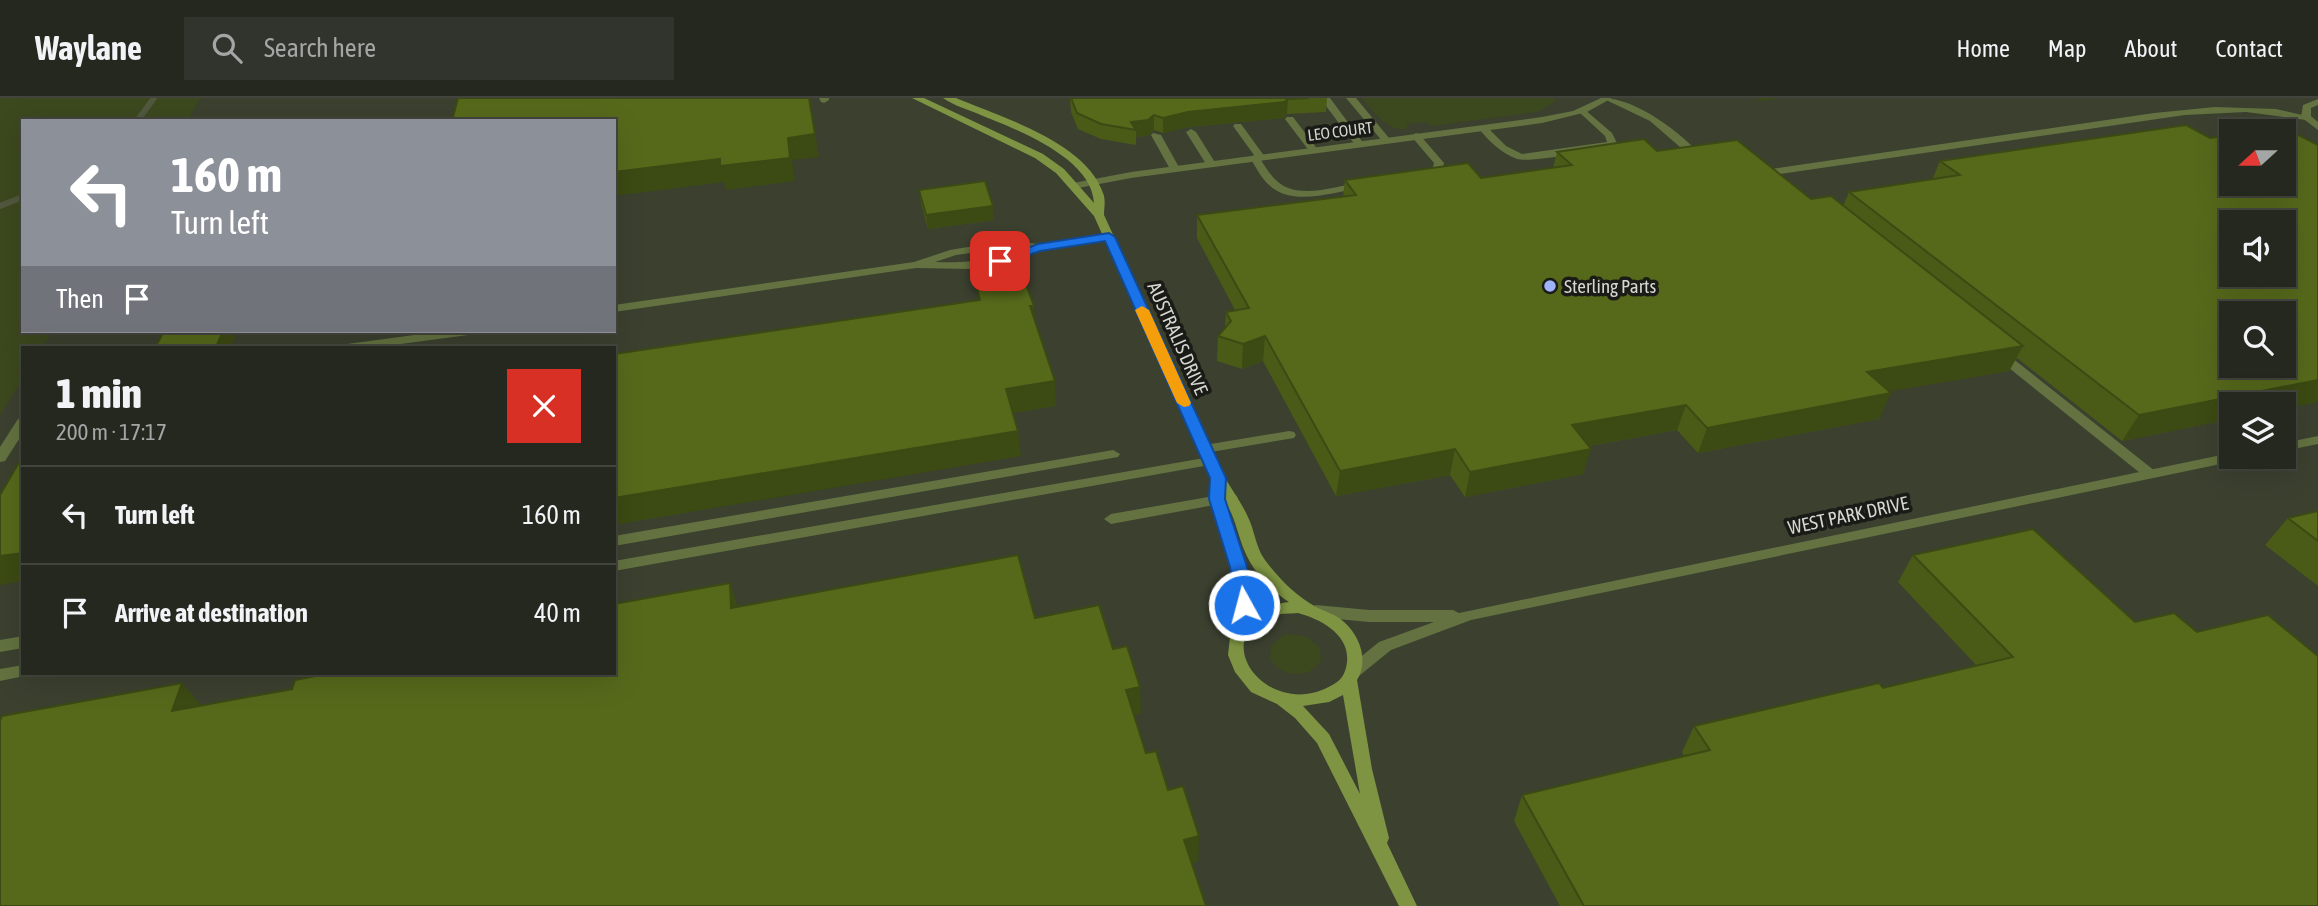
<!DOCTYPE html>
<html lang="en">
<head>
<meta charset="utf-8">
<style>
  :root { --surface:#25281f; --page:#31342c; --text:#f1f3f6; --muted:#a3a6a4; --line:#42443d }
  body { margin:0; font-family:"Asap Condensed",sans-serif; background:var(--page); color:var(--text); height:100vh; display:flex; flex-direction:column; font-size:26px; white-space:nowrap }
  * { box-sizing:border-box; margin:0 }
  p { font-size:23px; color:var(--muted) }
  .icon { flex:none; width:38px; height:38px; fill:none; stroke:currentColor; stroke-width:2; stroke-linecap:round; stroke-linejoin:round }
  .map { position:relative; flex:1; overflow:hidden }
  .side { position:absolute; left:21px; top:248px; width:595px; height:329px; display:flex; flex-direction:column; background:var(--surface); border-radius:0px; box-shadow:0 7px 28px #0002,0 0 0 2px var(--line) }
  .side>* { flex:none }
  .banner { position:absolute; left:21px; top:21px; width:595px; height:214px; border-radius:0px; box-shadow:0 7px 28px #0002,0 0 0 2px var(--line); background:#8c9099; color:#fff; overflow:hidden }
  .needle { width:46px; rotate:249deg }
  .controls { position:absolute; left:2219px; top:21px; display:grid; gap:14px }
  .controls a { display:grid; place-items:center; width:77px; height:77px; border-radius:0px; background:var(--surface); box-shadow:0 7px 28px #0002,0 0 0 2px var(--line); font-size:35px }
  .pin { position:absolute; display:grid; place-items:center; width:60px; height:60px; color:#fff; margin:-30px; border-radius:14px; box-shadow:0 4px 10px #0006 }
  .me { position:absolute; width:77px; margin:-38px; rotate:353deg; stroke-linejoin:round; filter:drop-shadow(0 0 5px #0008) }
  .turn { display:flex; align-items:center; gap:24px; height:147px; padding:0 35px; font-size:32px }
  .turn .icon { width:91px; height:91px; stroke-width:2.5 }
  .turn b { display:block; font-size:49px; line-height:60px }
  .then { display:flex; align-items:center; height:66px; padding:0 35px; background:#0003; gap:14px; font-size:26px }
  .round { display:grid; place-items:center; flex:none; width:74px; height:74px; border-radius:0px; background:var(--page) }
  .headline { display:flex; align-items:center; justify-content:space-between; height:119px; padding:0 35px }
  h1 { font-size:42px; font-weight:800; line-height:52px }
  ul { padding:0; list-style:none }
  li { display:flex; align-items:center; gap:21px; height:98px; padding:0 35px; border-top:2px solid var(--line) }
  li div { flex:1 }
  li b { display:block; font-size:26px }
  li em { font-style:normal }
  header { display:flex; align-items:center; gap:42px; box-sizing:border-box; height:98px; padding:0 35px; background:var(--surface); border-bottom:2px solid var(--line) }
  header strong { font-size:33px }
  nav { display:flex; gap:38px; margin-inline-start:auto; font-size:24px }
  .search { width:490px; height:63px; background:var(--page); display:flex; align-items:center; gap:18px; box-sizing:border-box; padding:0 24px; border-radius:0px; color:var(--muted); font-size:26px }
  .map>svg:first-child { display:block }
</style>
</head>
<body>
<header>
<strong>Waylane</strong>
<div class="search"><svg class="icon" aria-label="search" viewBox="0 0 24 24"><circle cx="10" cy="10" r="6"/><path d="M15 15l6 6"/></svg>Search here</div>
<nav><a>Home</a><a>Map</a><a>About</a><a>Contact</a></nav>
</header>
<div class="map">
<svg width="2318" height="808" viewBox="0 0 2318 808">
  <rect width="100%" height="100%" fill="#313529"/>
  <path fill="#3b402f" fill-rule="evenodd" d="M0,0H2318V808H0ZM23,23H614V233H23ZM2231,33H2284V86H2231ZM2231,124H2284V177H2231ZM2231,215H2284V268H2231ZM23,250H614V576H23ZM2231,306H2284V359H2231Z"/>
  <path fill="#3c481e" d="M0,0H201L187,23H23V233H53L42,250H23V281L0,317Z
    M1361,0H1556L1555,4L1537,14L1432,28L1424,24L1407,26V31C1388,34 1373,13 1361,0Z
    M1290,536L1308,539L1320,550L1321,563L1311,573C1295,579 1280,576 1270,561L1271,548L1282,538Z"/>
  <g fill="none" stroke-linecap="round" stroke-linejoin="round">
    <path stroke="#51583e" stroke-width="6" d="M137,23L154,0
      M0,108L23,99"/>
    <path fill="#637240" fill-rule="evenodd" d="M819,0H829V2L824,5L821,4Z
      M1320,0H1330L1364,46L1362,48H1356Z
      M1346,0H1356L1389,40V44H1383Z
      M1602,0C1637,0 1681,35 1704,60L1695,62L1650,23Z
      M2215,9L2276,11L2311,19L2306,22L2246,14L2185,17L1780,76L1787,83L1782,86L1767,74L1772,71L2154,15Z
      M1584,11L1612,35L1617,45L1615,47C1601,52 1530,65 1517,61C1501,55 1489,43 1478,30L1486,28L1506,48L1522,56L1607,44L1605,38L1579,14Z
      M1287,19H1293L1318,52L1316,54H1310L1285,21Z
      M1235,26H1241L1265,59L1261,62C1266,70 1271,78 1278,84C1299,102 1337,88 1361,84L1366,87L1361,90C1334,94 1292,109 1269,87C1261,80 1256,69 1250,60L1254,57L1233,28Z
      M1191,31L1196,34L1216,66L1215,68L1206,66L1186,34Z
      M1153,35L1161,37L1180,71L1179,73L1170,71L1151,37Z
      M1416,35L1419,36L1444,65L1442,73L1422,81L1417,78L1418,76L1433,69L1434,65L1411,38Z
      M1109,136L1113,137V141L1040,152L1016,162L970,171L916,170L614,214V207L914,164L950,152L986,146L1013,143L1038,146ZM1013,149L1025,151C995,163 966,165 935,164L956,157Z
      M444,233H474L468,237L371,250H341L347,246Z
      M1998,251L2002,252L2155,373L2157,376L2155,379H2145L1994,258L1992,255Z
      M23,320V335L5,363L0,364V349L18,321Z
      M1289,333L1294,334L1296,337L1294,340L1205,355L1198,351L1205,347Z
      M1113,352L1120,356L1118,359L614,448V438Z
      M1210,359L1215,360L1217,363L1215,366L614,473V463Z
      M1231,395L1236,397L1238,400L1236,403L1111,426L1104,421L1111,416Z
      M23,538V550L0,554V542Z
      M23,567V576H30L29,577L0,583V571Z"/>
    <path fill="#637240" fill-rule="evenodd" d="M1601,0H1612L1587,14L1542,25L1131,80L1073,91L1068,88L1073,85L1131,74L1542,19L1573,13Z
      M2318,1V7L2311,10V18L2318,24V32L2301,19L2303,7Z
      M2318,338V346L2284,353V345Z
      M2231,355V359H2242L2235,363L1471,522L1391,552L1359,578L1353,580L1347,578L1345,574L1347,570L1379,544L1434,524H1369L1316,519L1311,517L1308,513L1311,509L1316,507L1369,512H1453L1459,515Z"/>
    <path fill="#7e9442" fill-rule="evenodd" d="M912,0H924L1043,56L1064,71L1094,105C1092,60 1018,32 983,18C970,12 954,8 943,0H956C1001,19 1086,44 1103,95C1106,102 1104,110 1104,117L1225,380C1232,392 1241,404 1247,417C1255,432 1255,448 1265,462C1278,480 1296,498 1316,509C1325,514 1336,516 1344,524C1360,538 1369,563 1357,582L1372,671L1389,740L1387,745L1417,808H1399L1317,645L1295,620L1277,606L1251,594L1235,574L1228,557L1230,539L1236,529L1234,484L1215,414L1211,380L1094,118L1056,75L1035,60ZM1227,407C1236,422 1238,438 1245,454C1254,475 1271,492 1289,504L1268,507L1251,515L1246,469ZM1298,515C1320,521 1350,536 1347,564C1346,573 1343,581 1334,586C1269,626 1206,539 1271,518C1279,515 1290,516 1298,515ZM1343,597L1360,696L1329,636L1303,608L1329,604Z"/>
  </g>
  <path fill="#4a5a17" d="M1070,0H1327L1326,14L1287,16L1283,20L1188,29L1163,35L1154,32L1149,37L1136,39V47L1101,41L1078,31L1071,14Z
    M2186,27L2231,306V321L2122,343L2017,260L2009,273L1889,293L1879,321L1698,355L1677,332L1589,348L1583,376L1465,399L1450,377L1336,398L1263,263L1242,271L1217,263L1218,238L1225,229L1226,214L1235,212L1197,140V117L1343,99L1345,82L1481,80L1553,70L1557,54L1657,53L1811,101L1843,108L1849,94L1932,82L1940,63Z
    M919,92L994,122L928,131L921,105Z
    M2318,413V488L2265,447L2288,420Z
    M1913,457L2135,524L2197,534L2318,808H1560L1514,723L1522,697L1684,658L1682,654L1694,628L1883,590L1977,568L1898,484Z"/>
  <path fill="#3c4a13" d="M809,0L819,59L792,62L795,83L726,92L724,84L614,98V74L788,40Z
    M1759,0H1781L1758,3Z
    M1288,1L1287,16L1283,20L1188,29L1163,35V20L1188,14Z
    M1154,17V32L1149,37L1136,39V32L1131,24Z
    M993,108L994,122L928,131L926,117Z
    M1030,208H1034L1036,232Z
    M223,233H238L230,250H206Z
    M1265,238L1263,263L1242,271L1243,246Z
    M2023,248L2009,273L1855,299L1867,274Z
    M2318,282V304L2284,311V306H2231V321L2122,343L2139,317Z
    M1055,283L1056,308L1009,316L1006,291Z
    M1891,295L1879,321L1698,355L1707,330Z
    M1686,307L1677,332L1565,352L1572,327Z
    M1018,333L1021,358L614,427V400Z
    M1455,351L1450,377L1336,398L1340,373Z
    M1591,351L1583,376L1465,399L1470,374Z
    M23,455V483L0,487V458Z
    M730,485L739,511L731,510Z
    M182,585L204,611L172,613Z
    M1140,589L1141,616L1127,618L1126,592Z
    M1199,738L1198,764L1183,767L1184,742Z"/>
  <path fill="#56691b" stroke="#3c4a13" stroke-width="2" fill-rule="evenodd" d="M458,0H809L815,36L788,40L790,60L720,68V61L614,74V23H452Z
    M1071,0H1309L1288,1L1284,4L1188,14L1163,20L1154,17L1148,22L1131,24L1136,32L1101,26L1077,15Z
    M2186,27L2210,40L2231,37V86H2284V33H2255L2283,29L2318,47V282L2139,317L1849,94L1960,77L1940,63ZM2231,124H2284V177H2231ZM2231,215H2284V268H2231Z
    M1644,41L1657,53L1737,42L1811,101L1831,98L2023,248L1867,274L1891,295L1707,330L1686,307L1572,327L1591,351L1470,374L1455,351L1340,373L1265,238L1243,246L1218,238L1231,223L1226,214L1249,210L1197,117L1356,97L1345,82L1468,65L1481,80L1572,67L1557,54Z
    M985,83L993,108L926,117L919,92Z
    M1024,181L1034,208H1030L1055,283L1006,291L1018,333L614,400V256L980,202L977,190Z
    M164,233H223L216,249L206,250H155Z
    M21,361H23V455L0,458V397Z
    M2318,413V443L2288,420Z
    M2033,431L2135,524L2174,515L2197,534L2268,517L2318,558V808H1584L1522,697L1710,652L1694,628L1879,585L1883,590L2013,559L1913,457Z
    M1018,457L1035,520L1099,507L1113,551L1127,548L1140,589L1126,592L1146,655L1156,653L1168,692L1183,688L1199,738L1184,742L1206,808H0V622L2,618L182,585L172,613L292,591L295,582L326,576H614V506L730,485L731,510Z"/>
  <path fill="#1a73e8" stroke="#114b97" stroke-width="2" d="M1109,135L1115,139L1226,380L1225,401L1247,469L1252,507L1250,512L1244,514L1235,507L1230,469L1209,401L1210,380L1105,143L1040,153L1000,167L994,163L1038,146Z"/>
  <path fill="#f59e0b" d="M1142,208L1149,212L1191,305L1189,308L1184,309L1177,305L1135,212Z"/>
  <circle fill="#9fb3fd" stroke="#1a1b16" stroke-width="2.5" cx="1550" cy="188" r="7"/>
  <g text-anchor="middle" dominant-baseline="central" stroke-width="7" stroke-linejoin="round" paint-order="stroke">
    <g font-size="16" fill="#d5d7d0" stroke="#1a1b16">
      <text transform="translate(1340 33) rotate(-7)">LEO COURT</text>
    </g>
    <g font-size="19" fill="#d5d7d0" stroke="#1a1b16" text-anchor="start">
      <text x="1564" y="188">Sterling Parts</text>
    </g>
    <g font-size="19" fill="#d5d7d0" stroke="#1a1b16">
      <text transform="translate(1178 240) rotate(66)">AUSTRALIS DRIVE</text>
      <text transform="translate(1848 417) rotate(-12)">WEST PARK DRIVE</text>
    </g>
  </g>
</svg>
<div class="controls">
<a><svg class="needle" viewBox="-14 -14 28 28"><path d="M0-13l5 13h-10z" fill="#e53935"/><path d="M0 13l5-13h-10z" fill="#a3a6a4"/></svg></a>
<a><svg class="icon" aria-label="sound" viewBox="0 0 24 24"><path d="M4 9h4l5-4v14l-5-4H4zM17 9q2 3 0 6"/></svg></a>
<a><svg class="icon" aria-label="search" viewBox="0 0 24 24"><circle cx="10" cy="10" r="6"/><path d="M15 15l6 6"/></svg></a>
<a><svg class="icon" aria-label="layers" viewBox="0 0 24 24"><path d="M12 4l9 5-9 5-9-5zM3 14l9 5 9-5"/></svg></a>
</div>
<div class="pin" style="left:1000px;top:163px;background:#d93025"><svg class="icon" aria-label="arrive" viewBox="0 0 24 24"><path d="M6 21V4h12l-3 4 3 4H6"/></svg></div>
<svg class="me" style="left:1244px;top:507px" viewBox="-20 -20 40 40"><circle r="17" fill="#1a73e8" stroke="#fff" stroke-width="3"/><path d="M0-11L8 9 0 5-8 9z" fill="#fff"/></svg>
<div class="banner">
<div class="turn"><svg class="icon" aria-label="left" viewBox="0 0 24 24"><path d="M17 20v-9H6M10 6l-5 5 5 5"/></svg><div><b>160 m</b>Turn left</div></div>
<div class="then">Then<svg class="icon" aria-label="arrive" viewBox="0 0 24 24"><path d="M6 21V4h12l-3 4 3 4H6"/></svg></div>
</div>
<section class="side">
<div class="headline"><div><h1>1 min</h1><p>200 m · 17:17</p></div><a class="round" style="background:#d93025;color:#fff"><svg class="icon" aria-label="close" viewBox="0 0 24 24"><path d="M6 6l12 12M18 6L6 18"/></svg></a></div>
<ul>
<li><svg class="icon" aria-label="left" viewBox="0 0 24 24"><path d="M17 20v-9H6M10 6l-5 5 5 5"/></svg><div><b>Turn left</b></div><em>160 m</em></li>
<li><svg class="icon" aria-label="arrive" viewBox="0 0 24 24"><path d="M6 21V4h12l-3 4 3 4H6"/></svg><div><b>Arrive at destination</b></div><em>40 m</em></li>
</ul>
</section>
</div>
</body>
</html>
